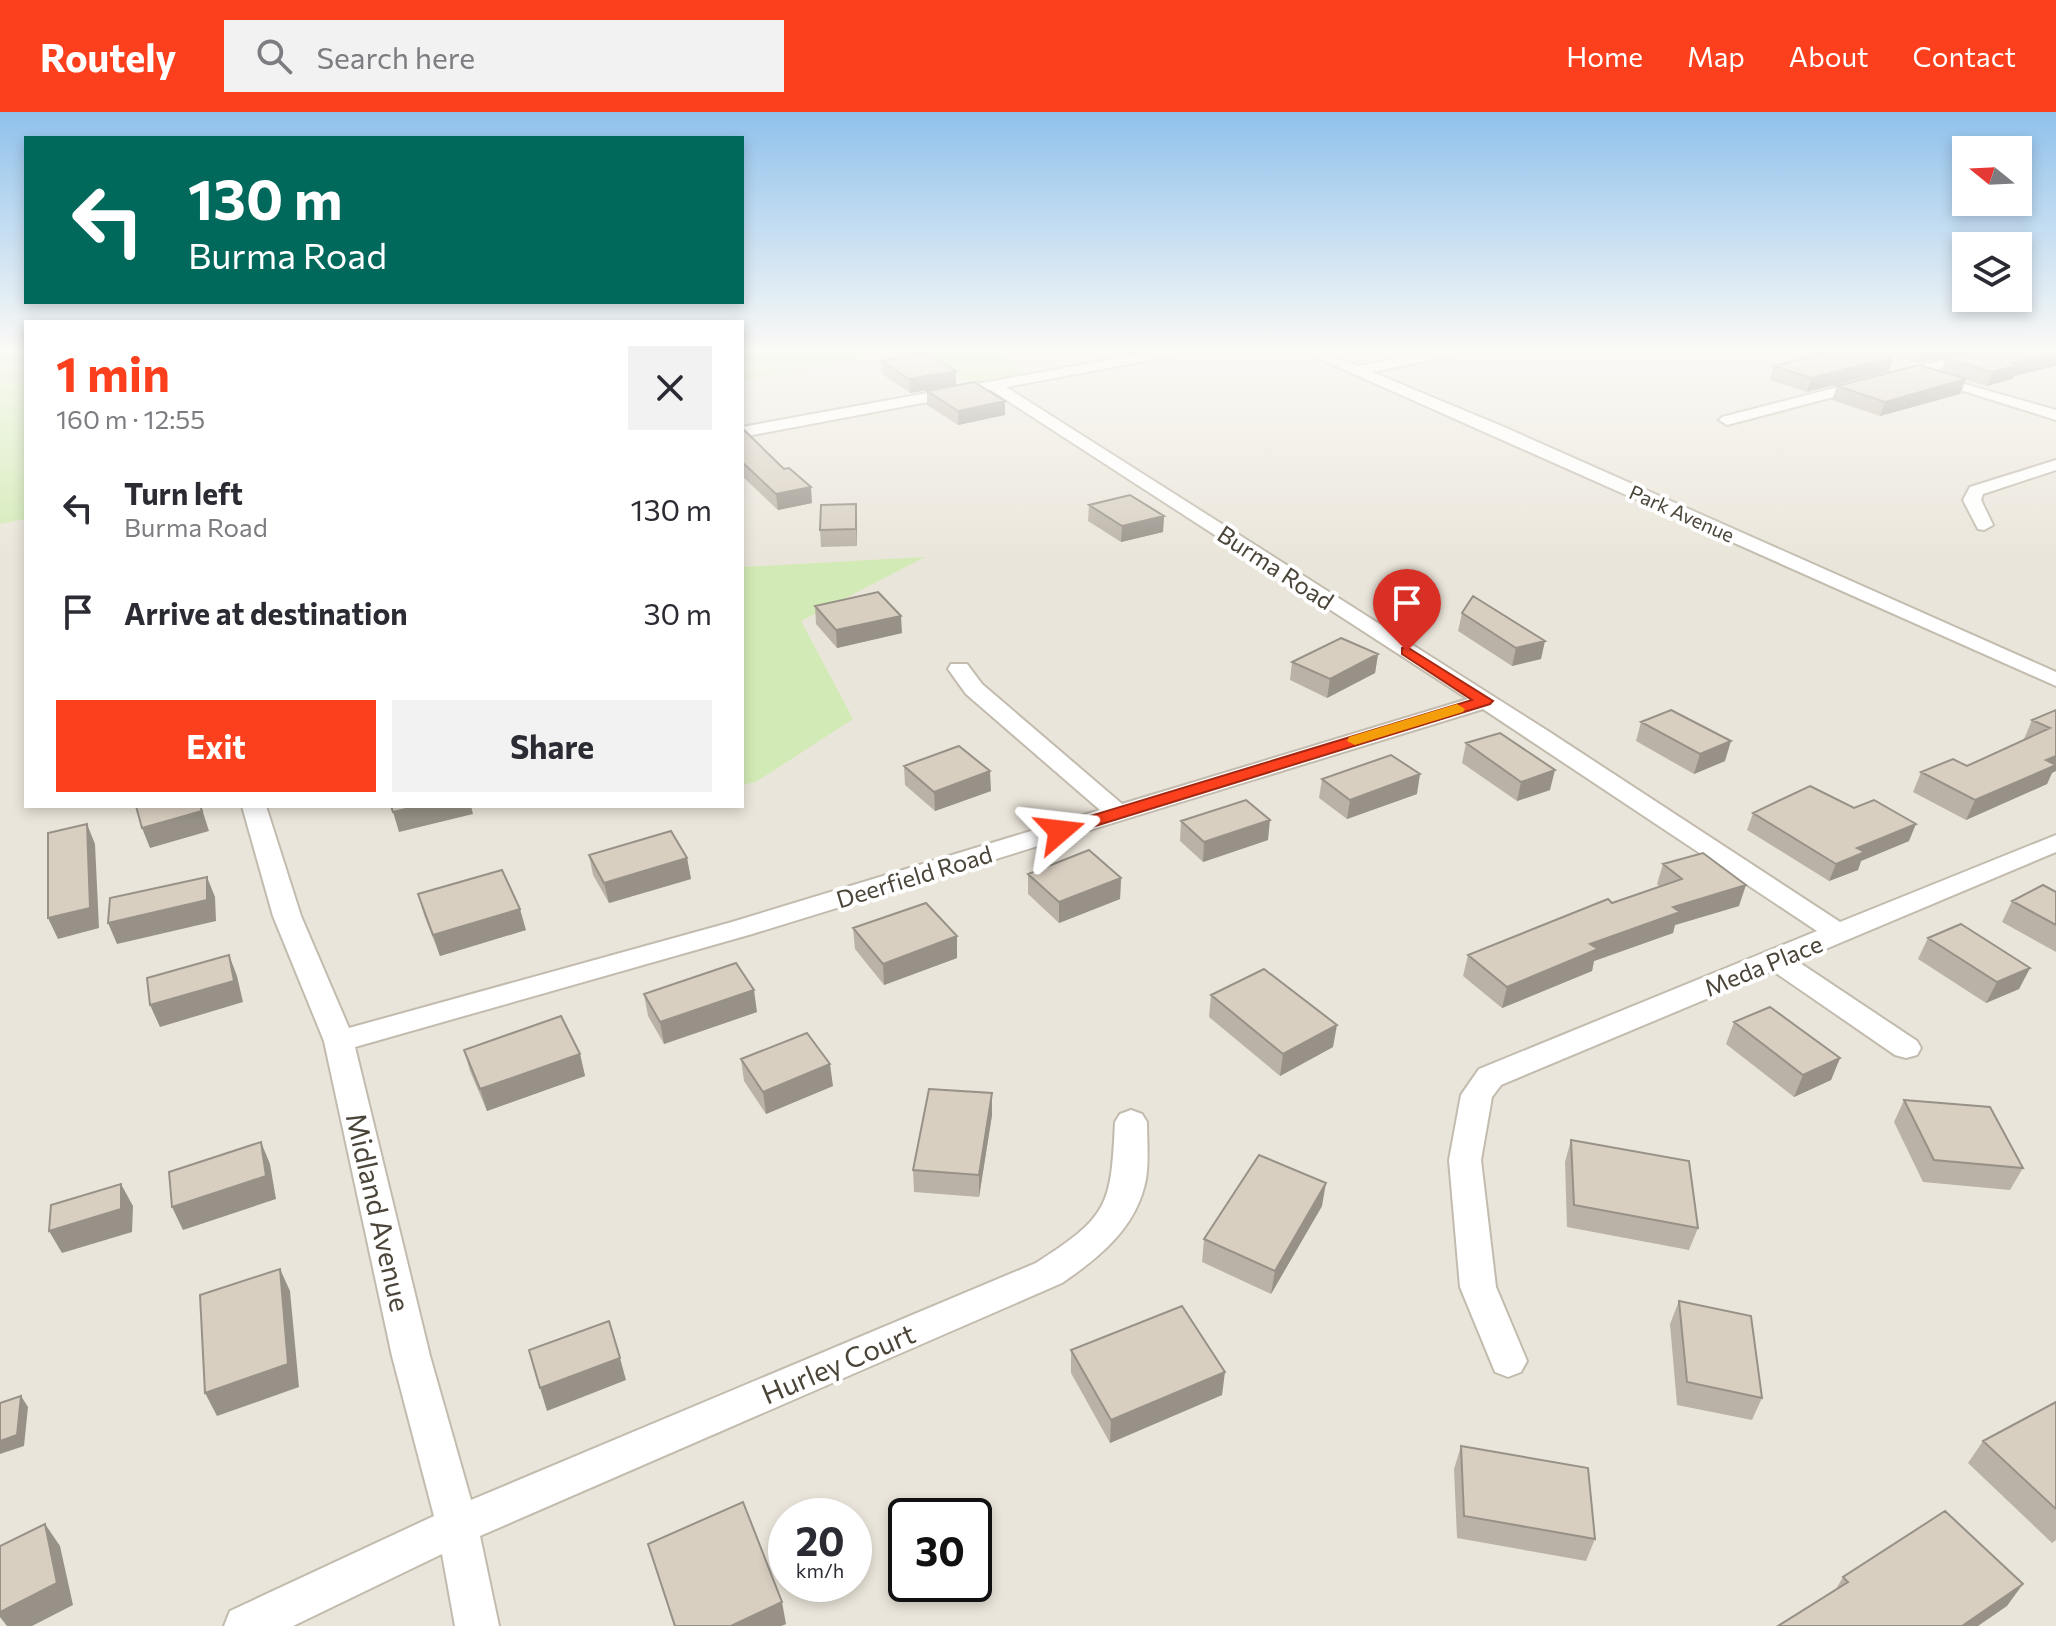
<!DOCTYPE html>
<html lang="en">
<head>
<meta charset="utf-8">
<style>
  :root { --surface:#fff; --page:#f2f2f3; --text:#2b2b33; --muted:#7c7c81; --accent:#fc3f1d }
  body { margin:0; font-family:Commissioner,sans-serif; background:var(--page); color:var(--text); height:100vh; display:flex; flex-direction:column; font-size:30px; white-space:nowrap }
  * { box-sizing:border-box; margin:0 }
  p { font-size:26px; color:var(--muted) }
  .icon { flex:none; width:44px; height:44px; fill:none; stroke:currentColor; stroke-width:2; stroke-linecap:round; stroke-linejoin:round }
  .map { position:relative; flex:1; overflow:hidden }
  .side { position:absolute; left:24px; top:208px; width:720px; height:488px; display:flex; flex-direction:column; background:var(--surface); border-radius:0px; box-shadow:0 4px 12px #0003 }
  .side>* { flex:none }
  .top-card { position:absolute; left:24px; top:24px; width:720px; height:168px; border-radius:0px; box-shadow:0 4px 12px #0003; background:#00695c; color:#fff; overflow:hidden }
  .needle { width:52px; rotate:288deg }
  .tools { position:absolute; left:1952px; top:24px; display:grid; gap:16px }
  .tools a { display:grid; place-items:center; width:80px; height:80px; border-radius:0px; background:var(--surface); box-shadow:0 4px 12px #0003; font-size:40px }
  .speed { position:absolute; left:768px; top:1386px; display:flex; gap:16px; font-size:40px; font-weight:700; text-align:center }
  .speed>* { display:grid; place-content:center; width:104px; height:104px; border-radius:50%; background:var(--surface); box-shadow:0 4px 12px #0003; line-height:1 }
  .speed small { font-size:20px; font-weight:400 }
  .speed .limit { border:4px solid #111; border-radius:12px; background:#fff; color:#111 }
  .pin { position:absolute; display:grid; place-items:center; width:68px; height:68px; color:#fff; margin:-82px -34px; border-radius:50% 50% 50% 0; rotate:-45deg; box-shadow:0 0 8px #0007 }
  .pin .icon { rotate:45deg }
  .me { position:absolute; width:88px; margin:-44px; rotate:73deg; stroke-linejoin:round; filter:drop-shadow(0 0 6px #0008) }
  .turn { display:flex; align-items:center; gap:28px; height:168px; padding:0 32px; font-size:36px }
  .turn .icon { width:104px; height:104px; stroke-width:2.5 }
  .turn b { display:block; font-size:56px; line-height:68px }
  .round { display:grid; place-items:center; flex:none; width:84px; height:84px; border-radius:0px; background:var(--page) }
  .head { display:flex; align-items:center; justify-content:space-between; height:136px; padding:0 32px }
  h1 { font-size:48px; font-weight:700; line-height:60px; color:var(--accent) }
  .button { display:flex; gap:16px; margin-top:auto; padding:16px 32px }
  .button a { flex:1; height:92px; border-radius:0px; background:var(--accent); color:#fff; font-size:32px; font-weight:700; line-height:92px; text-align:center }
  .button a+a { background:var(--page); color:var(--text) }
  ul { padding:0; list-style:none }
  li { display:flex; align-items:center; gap:24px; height:104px; padding:0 32px }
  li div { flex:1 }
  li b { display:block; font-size:30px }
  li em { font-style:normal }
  header { display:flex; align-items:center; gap:48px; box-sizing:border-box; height:112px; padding:0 40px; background:var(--accent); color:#fff }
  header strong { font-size:38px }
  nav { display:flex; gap:44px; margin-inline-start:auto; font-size:28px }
  .search { width:560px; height:72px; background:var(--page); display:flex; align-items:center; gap:20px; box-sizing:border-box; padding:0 28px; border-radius:0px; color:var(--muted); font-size:30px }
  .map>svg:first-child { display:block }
</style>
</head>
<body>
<header>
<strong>Routely</strong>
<div class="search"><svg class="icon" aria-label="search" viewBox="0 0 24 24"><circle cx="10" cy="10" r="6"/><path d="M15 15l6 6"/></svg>Search here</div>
<nav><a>Home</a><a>Map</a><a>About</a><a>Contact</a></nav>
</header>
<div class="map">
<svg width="2056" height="1514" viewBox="0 0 2056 1514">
  <rect width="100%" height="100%" fill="#f6f3ec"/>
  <path fill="#eae5da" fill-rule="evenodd" d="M742,238H2056V1514H0V312L26,299V694H742ZM786,1404H854V1472H786ZM906,1404H974V1472H906Z"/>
  <path fill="#d2eab5" d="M0,238H26V407L0,412Z
    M769,238H1021L1002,243L1032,265L983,275L897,240L742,269V241Z
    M925,445L801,509L853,607L756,670L742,673V455Z"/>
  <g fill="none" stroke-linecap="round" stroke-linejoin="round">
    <g stroke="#c2bbae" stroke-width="4">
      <path id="street" d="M1162,238H1190L1183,242L1006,275L1548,619L1840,810L2056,723V740L1797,849L1917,929L1921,936L1917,943L1906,946L1895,943L1773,859L1501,973L1492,985L1481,1048L1496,1175L1527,1249L1521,1260L1508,1265L1495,1260L1460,1175L1449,1048L1461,983L1479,957L1817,819L1483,597L752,822L355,935L430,1244L471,1388L1036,1151C1109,1104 1111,1094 1115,1010L1120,1002L1131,998L1142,1002L1147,1010C1147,1029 1149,1048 1146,1067C1137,1115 1100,1145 1062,1171L480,1424L499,1514H455L442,1442L293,1514H224L230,1499L434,1404L392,1244L324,929L273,804L242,694H266L301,804L349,916L732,810L1100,698L966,582L948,557L951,552H967L982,572L1122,692L1468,587L991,278L742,325V315Z
        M1300,238H1318L1358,254L1441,238H1467L1460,242L1372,260L1504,315L2056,560V574Z
        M1982,238H2004L1926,261L2056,298V308L1925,267V261L1727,313L1719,308L1722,305Z
        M2056,348V358L1983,382L1981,388L1993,413L1984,418L1978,417L1963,388L1970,375Z"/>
    </g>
    <use href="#street" fill="#fff" fill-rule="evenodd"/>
  </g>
  <path fill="#bab2a6" d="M1836,238H1979L1917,251L1893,246L1889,259L1807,280L1770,268L1774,254Z
    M2056,238V254L2014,264L2012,267L1987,274L1966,268L1960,282L1880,304L1832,288L1837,274L1941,260L1946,246Z
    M881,249L956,259V273L910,281L882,262Z
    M927,279L1005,303L958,313L927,293Z
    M742,316L812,391L778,398L742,364Z
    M856,392L857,434L821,435L820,418Z
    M1089,393L1164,404L1163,420L1121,430L1088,409Z
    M815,494L902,521L837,536L816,512Z
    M1462,501L1541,547L1512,554L1458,519Z
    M1378,542L1375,561L1327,586L1290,568L1292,550Z
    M2056,598L2052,661L2047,672L1966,708L1913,680L1921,660L1967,654L2025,628L2024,627L2032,608Z
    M1641,610L1725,649L1694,662L1636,629Z
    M1466,631L1550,678L1517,689L1462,651Z
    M904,654L991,679L935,699L905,673Z
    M1322,667L1417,682L1347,707L1319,686Z
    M1753,701L1909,729L1861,749L1858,758L1829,769L1747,718Z
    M1181,709L1268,728L1203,750L1180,729Z
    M589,743L687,746L691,767L609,791L593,763Z
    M1663,752L1739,794L1675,813L1673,821L1594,849L1592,859L1502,896L1463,864L1468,843L1660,775L1657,772Z
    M1028,762L1121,766L1120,787L1059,811L1028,782Z
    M2056,780V840L2002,810L2012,789Z
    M418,782L526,818L440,844L424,803Z
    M853,816L957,824V846L884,873L855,837Z
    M1928,826L2030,856L2019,877L1986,891L1918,847Z
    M644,882L757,900L664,932L648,904Z
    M1211,883L1333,935L1280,964L1209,905Z
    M1734,910L1840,946L1831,968L1794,985L1726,932Z
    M464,938L580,942L585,964L487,999L470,959Z
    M741,947L833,974L766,1002L744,969Z
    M1904,988L2023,1056L2010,1078L1923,1070L1894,1010Z
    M992,1003L979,1085L914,1080L913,1058Z
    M1571,1028L1698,1116L1689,1138L1567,1115L1565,1050Z
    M1322,1094L1271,1182L1202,1150L1204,1127Z
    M1679,1189L1762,1286L1752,1308L1677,1293L1670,1212Z
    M1071,1238L1222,1283L1110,1331L1071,1261Z
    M2056,1290V1428L2052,1431L1968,1351L1983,1329Z
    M1461,1334L1595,1427L1586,1449L1457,1426L1454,1357Z
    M648,1432L786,1512L781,1514H674Z
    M1843,1465L2007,1494L1836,1477Z"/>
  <path fill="#979187" d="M1370,238H1384L1370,241Z
    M1921,238H1979L1917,251Z
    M2056,241V254L2014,264L2012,267L1987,274L1992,260L2012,251Z
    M1893,245L1889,259L1807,280L1811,266Z
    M956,259V273L910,281L909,267Z
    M1966,267L1960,282L1880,304L1885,290Z
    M1005,289V303L958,313V299Z
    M811,375L812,391L778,398L776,382Z
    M856,392L857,408V434L856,417Z
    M1164,404L1163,420L1121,430L1122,414Z
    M901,504L902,521L837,536L836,518Z
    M1545,529L1541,547L1512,554L1516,536Z
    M1378,542L1375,561L1327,586L1330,567Z
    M1731,629L1725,649L1694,662L1700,642Z
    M2056,644V659L2052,661L2047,672L1966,708L1975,688L2046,648Z
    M1555,658L1550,678L1517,689L1521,670Z
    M990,659L991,679L935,699L934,680Z
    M1420,662L1417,682L1347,707L1350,688Z
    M201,694L209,719L150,736L142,716Z
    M419,694H471L473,702L399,720L393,700Z
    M1270,708L1268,728L1203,750L1204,730Z
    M87,712L95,732L99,816L58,827L48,806Z
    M1916,712L1909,729L1861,749L1858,758L1829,769L1836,752L1857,736Z
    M687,746L691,767L609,791L604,771Z
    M207,765L215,785L216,809L117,832L108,811Z
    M1121,766L1120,787L1059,811V790Z
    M1746,773L1739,794L1675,813L1673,821L1594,849L1592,859L1502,896L1507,875L1590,832L1673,795Z
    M520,797L526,818L440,844L433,823Z
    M957,824V846L884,873L883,852Z
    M229,843L237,864L243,890L160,915L150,893Z
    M2030,856L2019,877L1986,891L1997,870Z
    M754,878L757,900L664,932L660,910Z
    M1337,913L1333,935L1280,964L1283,942Z
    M580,942L585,964L487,999L480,977Z
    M1840,946L1831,968L1794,985L1803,963Z
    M830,952L833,974L766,1002L763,980Z
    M992,981V1003L979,1085V1063Z
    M261,1030L270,1052L276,1087L183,1118L172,1095Z
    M1326,1071L1322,1094L1271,1182L1275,1159Z
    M121,1072L133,1094L132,1120L62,1141L49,1119Z
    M280,1157L290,1179L299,1275L217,1304L205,1281Z
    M620,1246L626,1268L547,1299L540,1276Z
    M1225,1260L1222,1283L1110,1331L1111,1308Z
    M21,1284L28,1295L24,1334L0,1342V1329Z
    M45,1412L60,1434L73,1493L32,1514H7L0,1505V1500Z
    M2023,1472L2007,1494L1978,1514H1962Z
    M782,1490L786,1512L781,1514H731Z"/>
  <path fill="#d8cfc1" stroke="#979187" stroke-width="2" d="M1836,238H1872L1893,245L1811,266L1774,254Z
    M1980,238H2056V241L2012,251L2018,253L1992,260L1946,246Z
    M927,241L956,259L909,267L881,249Z
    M1919,253L1966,267L1885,290L1837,274Z
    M974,270L1005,289L958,299L927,279Z
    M742,316L784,357L789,356L811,375L776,382L742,350Z
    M1130,383L1164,404L1122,414L1089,393Z
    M856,392V417L820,418L821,393Z
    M878,480L901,504L836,518L815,494Z
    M1473,484L1545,529L1516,536L1462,501Z
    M1341,526L1378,542L1330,567L1292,550Z
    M1671,598L1731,629L1700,642L1641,610Z
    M2056,598V644L2046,648L2056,653L1975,688L1921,660L1953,647L1967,654L2050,616L2032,608Z
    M1500,621L1555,658L1521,670L1466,631Z
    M959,634L990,659L934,680L904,654Z
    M1391,643L1420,662L1350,688L1322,667Z
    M1810,674L1854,696L1874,688L1916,712L1857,736L1865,740L1836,752L1753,701Z
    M1246,688L1270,708L1204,730L1181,709Z
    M136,694H200L202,699L142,716Z
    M391,694H419L393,700Z
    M87,712L90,796L48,806V721Z
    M671,719L687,746L604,771L589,743Z
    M1089,738L1121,766L1059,790L1028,762Z
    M1703,741L1746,773L1673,795L1680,800L1590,832L1598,837L1507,875L1468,843L1608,787L1612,791L1682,767L1663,752Z
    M502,758L520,797L433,823L418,782Z
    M207,765V788L108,811L110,786Z
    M2043,773L2056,780V813L2012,789Z
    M926,791L957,824L883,852L853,816Z
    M1961,812L2030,856L1997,870L1928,826Z
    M229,843L234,869L150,893L147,866Z
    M736,851L754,878L660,910L644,882Z
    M1264,857L1337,913L1283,942L1211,883Z
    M1770,895L1840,946L1803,963L1734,910Z
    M561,904L580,942L480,977L464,938Z
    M807,921L830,952L763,980L741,947Z
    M929,977L992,981L979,1063L913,1058Z
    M1904,988L1990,995L2023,1056L1934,1048Z
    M1571,1028L1689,1049L1698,1116L1574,1093Z
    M261,1030L266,1064L172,1095L169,1060Z
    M1259,1043L1326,1071L1275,1159L1204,1127Z
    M121,1072V1097L49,1119L51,1093Z
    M280,1157L288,1252L205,1281L200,1183Z
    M1679,1189L1751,1204L1762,1286L1687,1270Z
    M1182,1194L1225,1260L1111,1308L1071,1238Z
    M609,1209L620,1246L540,1276L529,1238Z
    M21,1284L17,1323L0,1329V1291Z
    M2056,1290V1397L1983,1329Z
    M1461,1334L1588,1356L1595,1427L1464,1404Z
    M743,1390L782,1490L731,1514H675L648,1432Z
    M1945,1399L2023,1472L1962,1514H1778L1848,1470L1843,1465Z
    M45,1412L57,1471L0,1500V1434Z"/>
  <linearGradient id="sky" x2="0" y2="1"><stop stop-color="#8fc1ec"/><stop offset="0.53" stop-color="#fbfaf6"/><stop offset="1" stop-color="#fbfaf6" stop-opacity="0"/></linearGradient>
  <rect width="2056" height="450" fill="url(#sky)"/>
  <path fill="#fc3f1d" stroke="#a42913" stroke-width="2" d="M1407,535L1493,589L1490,592L1066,723H1054L1051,719L1054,715L1472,588L1402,542V536Z"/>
  <path fill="#f59e0b" d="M1457,592L1465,597L1463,600L1355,633L1347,629L1349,625Z"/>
  <g text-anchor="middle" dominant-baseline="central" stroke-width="8" stroke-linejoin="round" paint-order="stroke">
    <g font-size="20" fill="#4b4439" stroke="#fff">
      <text transform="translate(1682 401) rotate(24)">Park Avenue</text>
    </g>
    <g font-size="24" fill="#4b4439" stroke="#fff">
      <text transform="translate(1276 455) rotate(33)">Burma Road</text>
      <text transform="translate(914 764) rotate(-17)">Deerfield Road</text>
      <text transform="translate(1763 853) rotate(-22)">Meda Place</text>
    </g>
    <g font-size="28" fill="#4b4439" stroke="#fff">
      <text transform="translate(379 1100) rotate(77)">Midland Avenue</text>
      <text transform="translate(838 1251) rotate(-23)">Hurley Court</text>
    </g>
  </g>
</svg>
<div class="tools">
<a><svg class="needle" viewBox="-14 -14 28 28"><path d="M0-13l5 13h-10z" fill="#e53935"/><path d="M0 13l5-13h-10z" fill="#7c7c81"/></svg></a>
<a><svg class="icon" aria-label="layers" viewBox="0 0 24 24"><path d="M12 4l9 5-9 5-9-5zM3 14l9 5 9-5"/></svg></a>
</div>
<div class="speed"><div>20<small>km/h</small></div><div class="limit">30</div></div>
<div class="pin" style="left:1407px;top:539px;background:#d93025"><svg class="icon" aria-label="arrive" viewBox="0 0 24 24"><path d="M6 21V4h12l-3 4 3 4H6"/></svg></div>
<svg class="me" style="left:1060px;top:719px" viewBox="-20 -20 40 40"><path d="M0-17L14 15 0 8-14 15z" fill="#fc3f1d" stroke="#fff" stroke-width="4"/></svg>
<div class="top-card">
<div class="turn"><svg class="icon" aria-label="left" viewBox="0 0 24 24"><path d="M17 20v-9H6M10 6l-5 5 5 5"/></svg><div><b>130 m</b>Burma Road</div></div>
</div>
<section class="side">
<div class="head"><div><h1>1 min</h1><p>160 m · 12:55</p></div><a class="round"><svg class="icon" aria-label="close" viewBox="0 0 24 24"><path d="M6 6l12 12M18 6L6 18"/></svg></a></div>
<ul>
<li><svg class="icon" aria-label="left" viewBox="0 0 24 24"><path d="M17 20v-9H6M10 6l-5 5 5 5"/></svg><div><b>Turn left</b><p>Burma Road</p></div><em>130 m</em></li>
<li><svg class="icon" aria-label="arrive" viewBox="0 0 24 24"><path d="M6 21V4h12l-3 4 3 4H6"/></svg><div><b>Arrive at destination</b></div><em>30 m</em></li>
</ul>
<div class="button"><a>Exit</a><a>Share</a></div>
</section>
</div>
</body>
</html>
